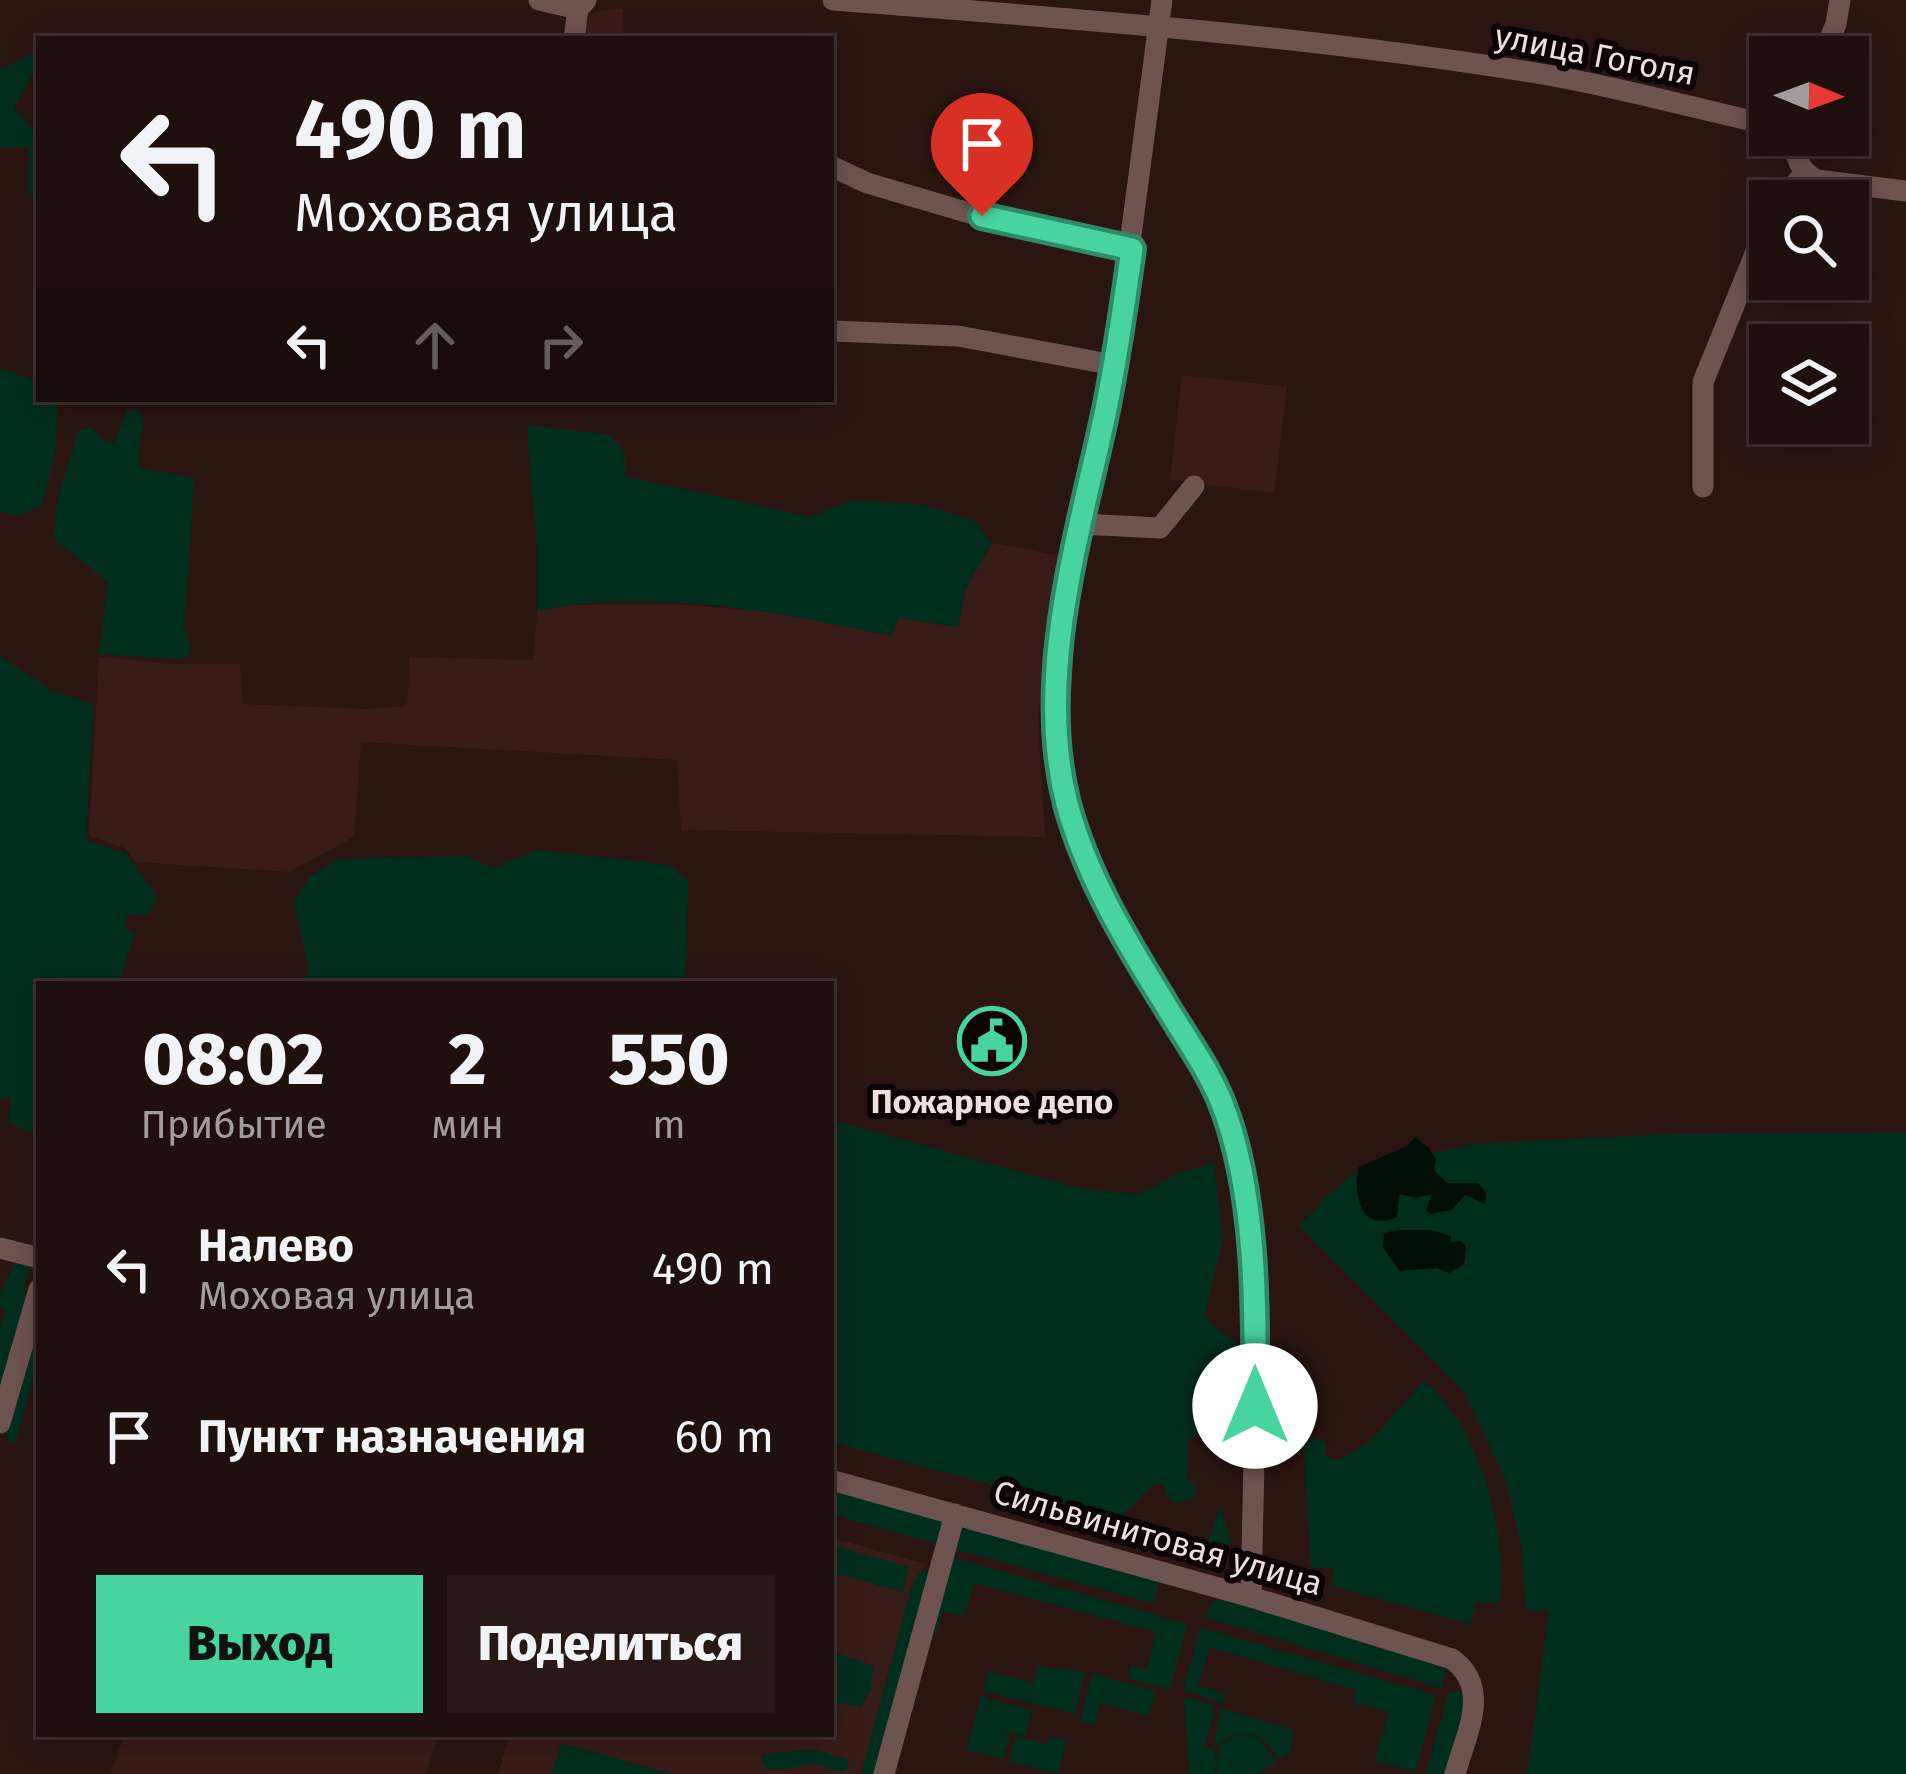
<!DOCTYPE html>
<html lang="ru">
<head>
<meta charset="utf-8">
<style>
  :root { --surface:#20100d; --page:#281916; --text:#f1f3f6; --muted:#a29d9d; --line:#3d302e; --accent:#48d49d }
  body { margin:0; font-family:"Fira Sans",sans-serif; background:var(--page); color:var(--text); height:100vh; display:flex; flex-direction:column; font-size:45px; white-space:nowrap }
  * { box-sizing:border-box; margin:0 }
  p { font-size:39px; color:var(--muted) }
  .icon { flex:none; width:66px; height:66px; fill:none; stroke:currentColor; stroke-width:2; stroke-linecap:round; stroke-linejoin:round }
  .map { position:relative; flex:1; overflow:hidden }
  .side { position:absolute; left:36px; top:981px; width:798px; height:756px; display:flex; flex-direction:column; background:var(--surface); border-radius:0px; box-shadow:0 6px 30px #0003,0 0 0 3px var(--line) }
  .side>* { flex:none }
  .hud { position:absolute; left:36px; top:36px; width:798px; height:366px; border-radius:0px; box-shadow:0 6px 30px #0003,0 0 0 3px var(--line); background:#20100d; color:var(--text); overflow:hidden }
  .needle { width:78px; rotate:91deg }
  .tools { position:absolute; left:1749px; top:36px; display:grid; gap:24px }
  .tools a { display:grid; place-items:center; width:120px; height:120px; border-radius:0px; background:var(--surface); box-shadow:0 6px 30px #0003,0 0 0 3px var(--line); font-size:60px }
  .pin { position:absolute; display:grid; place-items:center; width:102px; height:102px; color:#fff; margin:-123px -51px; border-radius:50% 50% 50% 0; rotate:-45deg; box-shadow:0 0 12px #0007 }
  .pin .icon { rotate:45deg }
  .me { position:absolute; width:132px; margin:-66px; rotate:0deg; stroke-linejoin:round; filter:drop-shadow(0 0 9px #0008) }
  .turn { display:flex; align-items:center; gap:42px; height:252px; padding:0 60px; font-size:54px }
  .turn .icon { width:156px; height:156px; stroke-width:2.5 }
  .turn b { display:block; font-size:84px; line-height:102px }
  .lanes { display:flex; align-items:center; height:114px; padding:0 60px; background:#0003; justify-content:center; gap:60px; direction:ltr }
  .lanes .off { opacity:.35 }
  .eta { display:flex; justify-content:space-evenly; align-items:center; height:204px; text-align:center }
  .eta b { font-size:72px; font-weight:800; line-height:84px }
  .action { display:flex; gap:24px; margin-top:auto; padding:24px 60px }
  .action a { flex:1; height:138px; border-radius:0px; background:var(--accent); color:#111; font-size:48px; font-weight:800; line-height:138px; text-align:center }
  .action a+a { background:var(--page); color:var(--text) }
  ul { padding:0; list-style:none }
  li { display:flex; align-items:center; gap:36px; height:168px; padding:0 60px }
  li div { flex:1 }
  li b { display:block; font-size:45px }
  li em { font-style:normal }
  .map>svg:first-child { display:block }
</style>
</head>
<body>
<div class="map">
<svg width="1906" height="1774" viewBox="0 0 1906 1774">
  <rect width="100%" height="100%" fill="#2a1511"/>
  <path fill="#381c17" d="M623,8L624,39H583L590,13Z
    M1182,375L1287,387L1274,493L1170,480Z
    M992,543L1058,555L1038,720L1045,837L681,830L677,760L361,742L354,837L289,872L136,862L124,848L89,836L99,657L172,664H240L243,704L367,709L407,706L410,657L533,660L537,611L565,605L674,604L790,613L890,636L898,618L958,627L966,588Z
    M831,1537L925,1564L870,1774H498L510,1734H831Z
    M124,1734H439L426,1774H111Z"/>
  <path fill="#002e1d" d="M39,50V62L14,108L39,137V208L28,190V147L0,148V70Z
    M0,368L39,382V399H58L55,454L41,507L15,516L0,511Z
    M127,409L138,411L143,418L138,461L140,468L194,478L184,629C189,640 196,652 183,659L99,654L108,582L54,539L57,501L78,431L91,427L102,439L114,444Z
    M527,425L611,435L625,454V476L810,517L852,500L925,505L974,521L992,543L966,588L958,627L899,618L891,636C784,612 646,587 537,611V548Z
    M0,656L53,691L93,704L86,840L127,854L158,898L147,915L127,914L125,929L134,932L119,984H39L36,1135L8,1122L11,1098L0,1097Z
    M536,850L670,865L688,881L685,984H294L310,973L294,902L309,877L339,859L466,856L493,868Z
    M831,1120L1075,1187L1138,1195L1176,1174L1214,1163L1223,1238L1205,1314L1213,1326L1236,1342C1236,1383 1225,1418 1188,1441L1187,1480L1194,1484L1196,1492L1191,1500L1175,1503L1168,1497L1164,1485L1153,1484L1120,1517L1109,1516L831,1442Z
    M1906,1133V1774H1527L1549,1612L1526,1609L1521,1543L1506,1481L1465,1392L1299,1226C1316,1210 1334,1186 1354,1174C1389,1153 1435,1156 1473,1144L1672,1134Z
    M15,1262L30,1265L24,1291L28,1293L0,1389V1328L6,1311L0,1308V1294Z
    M39,1314V1358L15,1444L9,1442L6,1432Z
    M1422,1382C1434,1386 1440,1396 1448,1407C1488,1460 1506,1538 1499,1603L1476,1602L1470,1624L1332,1586L1334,1569L1311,1567L1303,1435L1326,1442L1325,1456L1337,1461L1372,1440Z
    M831,1487L938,1517L944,1524L940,1545L831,1514Z
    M1220,1507L1231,1540C1224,1554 1214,1570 1198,1570Z
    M966,1528L1160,1581L1153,1603L951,1548L961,1529Z
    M831,1545L909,1567L902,1592L831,1572Z
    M947,1556L1187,1624L1170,1689L1133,1680L1129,1674L1131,1665L1147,1669L1156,1632L974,1583L964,1616L943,1611L936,1633L929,1631Z
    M922,1569L929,1573L874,1774H861L911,1588Z
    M1228,1599L1448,1664L1441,1688L1205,1617L1213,1601Z
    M1201,1628L1436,1695L1415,1772L1375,1761L1389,1712L1353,1702L1355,1690L1210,1647L1198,1685L1225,1694L1222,1704L1185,1690V1682Z
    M831,1651L873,1666L871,1689L861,1707L831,1701Z
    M1038,1666L1085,1672L1075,1714L983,1691L988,1672L1033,1683Z
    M1092,1674L1155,1691L1149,1716L1100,1703L1094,1725L1080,1721Z
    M1467,1689L1450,1774H1426L1448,1694Z
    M981,1696L991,1699L985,1728L992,1700L1032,1710L1025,1736L997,1730L1010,1734L1003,1759L967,1750Z
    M1184,1697L1215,1706L1205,1747L1215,1751V1774H1190Z
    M1220,1708L1293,1730L1290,1752L1279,1760C1264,1728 1237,1726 1214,1748Z
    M1248,1735L1259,1738L1276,1762L1258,1774H1218L1215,1762L1221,1745L1237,1736Z
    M1016,1736L1047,1745L1050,1736L1067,1741L1058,1774L1009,1761Z
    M561,1743L672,1774H552Z
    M813,1749L847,1759L849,1765L846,1770C832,1773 828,1766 815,1764C801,1763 785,1772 773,1770C762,1768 764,1764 761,1755L766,1754Z"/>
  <path fill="#000e07" d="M1415,1137L1429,1148L1436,1159L1434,1170L1447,1183H1478L1486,1193L1485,1204L1465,1195L1452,1210L1431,1214L1426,1210L1432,1194L1416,1198L1400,1194L1397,1217C1361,1233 1352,1195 1359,1167L1407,1146Z
    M1397,1230H1431L1451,1236V1242L1461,1241L1466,1246L1464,1264L1449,1273L1437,1268L1400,1271L1383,1248L1384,1233Z"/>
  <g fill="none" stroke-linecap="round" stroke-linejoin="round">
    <path stroke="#6e5450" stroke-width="21" d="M539,0L578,9
      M833,0C1066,18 1299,35 1530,72C1610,85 1690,107 1770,125
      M1162,0L1114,365L1065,613L1058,737L1066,801L1097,883L1208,1074L1231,1128L1238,1157L1249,1241L1256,1370L1251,1597
      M574,39L578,9L586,0
      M1822,57L1836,24L1840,0
      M1793,135C1796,155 1797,170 1817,180L1906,191
      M831,166L867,183L1007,224L1132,249
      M1780,201L1804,174
      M831,331L958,336L1114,365
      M1703,487V382L1770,217
      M1081,524L1160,528L1194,486
      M0,1248L39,1258
      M0,1423L39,1289
      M831,1480L1251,1597L1452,1659C1492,1688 1466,1734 1455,1774
      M884,1774L955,1514"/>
  </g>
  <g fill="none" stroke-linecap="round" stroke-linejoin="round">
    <g stroke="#2f8a66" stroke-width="30">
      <path id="route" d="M982,216L1132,249C1124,306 1116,363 1104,419C1077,542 1035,679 1067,804C1086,874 1124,938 1162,999C1182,1033 1206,1065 1221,1101C1257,1190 1256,1311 1255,1406"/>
    </g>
    <use href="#route" stroke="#48d49d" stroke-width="21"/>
  </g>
  <defs>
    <g id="civic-ring" transform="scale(3.45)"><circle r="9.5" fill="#0c0403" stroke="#48d49d" stroke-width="1.5"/><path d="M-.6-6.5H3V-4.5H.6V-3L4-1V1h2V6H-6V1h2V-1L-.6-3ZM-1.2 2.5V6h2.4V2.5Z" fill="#48d49d"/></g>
  </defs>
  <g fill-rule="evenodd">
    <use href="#civic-ring" x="992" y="1041"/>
  </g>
  <g text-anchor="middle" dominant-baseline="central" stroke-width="12" stroke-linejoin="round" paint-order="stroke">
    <g font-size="33" fill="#efe0dd" stroke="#0c0403">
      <text transform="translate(1595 55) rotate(11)">улица Гоголя</text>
      <text transform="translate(1158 1538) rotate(16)">Сильвинитовая улица</text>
    </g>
    <g font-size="33" font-weight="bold" fill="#efe0dd" stroke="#0c0403">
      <text x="992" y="1102">Пожарное депо</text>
    </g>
  </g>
</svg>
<div class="tools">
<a><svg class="needle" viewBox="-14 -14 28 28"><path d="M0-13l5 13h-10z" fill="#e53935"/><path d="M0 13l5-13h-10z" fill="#a29d9d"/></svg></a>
<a><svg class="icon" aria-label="search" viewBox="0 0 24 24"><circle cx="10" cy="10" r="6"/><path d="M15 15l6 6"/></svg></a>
<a><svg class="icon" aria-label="layers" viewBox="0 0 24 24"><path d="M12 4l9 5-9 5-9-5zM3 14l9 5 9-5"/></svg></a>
</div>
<div class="pin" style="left:982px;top:216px;background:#d93025"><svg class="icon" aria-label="arrive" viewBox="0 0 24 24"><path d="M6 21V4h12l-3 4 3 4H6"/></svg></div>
<svg class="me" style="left:1255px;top:1406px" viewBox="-20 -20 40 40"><circle r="19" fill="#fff"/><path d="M0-13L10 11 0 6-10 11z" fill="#48d49d"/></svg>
<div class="hud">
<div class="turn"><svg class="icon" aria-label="left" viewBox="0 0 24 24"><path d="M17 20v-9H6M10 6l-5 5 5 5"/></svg><div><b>490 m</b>Моховая улица</div></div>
<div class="lanes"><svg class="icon" aria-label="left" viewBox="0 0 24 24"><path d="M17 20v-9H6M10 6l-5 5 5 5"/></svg><svg class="icon off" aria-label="ahead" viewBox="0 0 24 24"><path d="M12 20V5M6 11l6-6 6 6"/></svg><svg class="icon off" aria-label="right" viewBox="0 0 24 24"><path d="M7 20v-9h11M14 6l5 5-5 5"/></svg></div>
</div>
<section class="side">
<div class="eta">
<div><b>08:02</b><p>Прибытие</p></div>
<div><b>2</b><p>мин</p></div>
<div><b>550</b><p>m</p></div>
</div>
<ul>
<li><svg class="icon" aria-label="left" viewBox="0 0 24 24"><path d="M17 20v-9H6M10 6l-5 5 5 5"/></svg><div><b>Налево</b><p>Моховая улица</p></div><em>490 m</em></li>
<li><svg class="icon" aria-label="arrive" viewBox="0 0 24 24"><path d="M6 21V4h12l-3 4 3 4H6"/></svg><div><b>Пункт назначения</b></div><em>60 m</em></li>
</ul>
<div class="action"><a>Выход</a><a>Поделиться</a></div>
</section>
</div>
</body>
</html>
